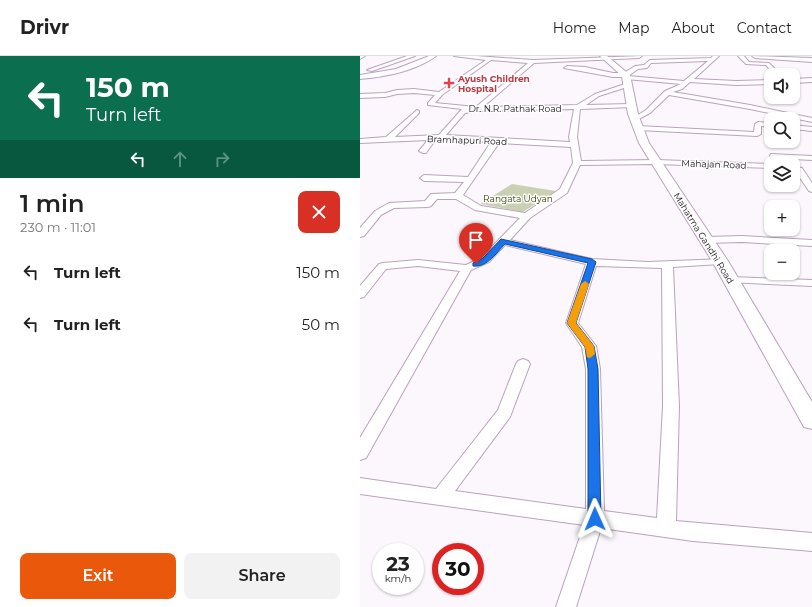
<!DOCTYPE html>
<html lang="en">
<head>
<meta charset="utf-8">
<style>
  :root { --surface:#fff; --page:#f2f2f2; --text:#222; --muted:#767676; --line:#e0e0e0; --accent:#ea580c }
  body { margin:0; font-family:Montserrat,sans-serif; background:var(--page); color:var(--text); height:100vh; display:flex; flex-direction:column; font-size:15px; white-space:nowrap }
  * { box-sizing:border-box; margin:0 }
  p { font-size:13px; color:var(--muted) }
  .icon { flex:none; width:22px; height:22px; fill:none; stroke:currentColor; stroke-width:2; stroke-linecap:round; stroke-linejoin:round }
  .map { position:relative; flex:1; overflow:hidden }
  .sheet { display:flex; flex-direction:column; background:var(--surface); width:360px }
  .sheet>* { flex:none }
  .top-card { background:#0b6e4f; color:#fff; overflow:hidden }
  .tools { position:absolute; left:404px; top:12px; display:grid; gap:8px }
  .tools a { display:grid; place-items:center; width:36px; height:36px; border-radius:8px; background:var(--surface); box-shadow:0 1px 3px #0004; font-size:20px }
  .speed { position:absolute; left:12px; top:487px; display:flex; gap:8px; font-size:20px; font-weight:700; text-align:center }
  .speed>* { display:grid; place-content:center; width:52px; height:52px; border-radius:50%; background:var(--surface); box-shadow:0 1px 3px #0004; line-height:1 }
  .speed small { font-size:10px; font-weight:400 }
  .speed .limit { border:6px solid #d22; background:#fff; color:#111 }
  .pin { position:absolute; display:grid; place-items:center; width:34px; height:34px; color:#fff; margin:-41px -17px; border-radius:50% 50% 50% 0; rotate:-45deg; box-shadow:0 0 4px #0007 }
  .pin .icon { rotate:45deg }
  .me { position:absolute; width:44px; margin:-22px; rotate:359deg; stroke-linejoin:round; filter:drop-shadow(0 0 3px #0008) }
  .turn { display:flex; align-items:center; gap:14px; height:84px; padding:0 20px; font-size:18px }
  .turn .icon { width:52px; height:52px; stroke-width:2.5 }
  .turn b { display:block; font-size:28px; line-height:34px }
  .lanes { display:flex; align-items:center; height:38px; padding:0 20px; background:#0003; justify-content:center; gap:20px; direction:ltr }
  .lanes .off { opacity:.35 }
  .round { display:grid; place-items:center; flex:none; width:42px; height:42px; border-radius:8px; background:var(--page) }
  .overview { display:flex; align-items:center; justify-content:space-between; height:68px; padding:0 20px }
  h1 { font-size:24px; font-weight:600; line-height:30px }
  .primary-button { display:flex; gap:8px; margin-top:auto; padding:8px 20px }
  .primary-button a { flex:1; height:46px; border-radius:8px; background:var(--accent); color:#fff; font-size:16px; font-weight:600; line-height:46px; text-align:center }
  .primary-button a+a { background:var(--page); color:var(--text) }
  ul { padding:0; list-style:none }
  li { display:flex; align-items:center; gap:12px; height:52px; padding:0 20px }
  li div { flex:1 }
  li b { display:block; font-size:15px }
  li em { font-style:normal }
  header { display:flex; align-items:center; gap:24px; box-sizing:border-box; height:56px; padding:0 20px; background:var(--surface); border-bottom:1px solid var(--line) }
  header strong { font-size:19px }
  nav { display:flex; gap:22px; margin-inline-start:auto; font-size:14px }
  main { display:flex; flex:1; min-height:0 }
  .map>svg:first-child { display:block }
</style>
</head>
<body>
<header>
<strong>Drivr</strong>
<nav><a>Home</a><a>Map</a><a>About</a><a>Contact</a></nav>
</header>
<main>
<section class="sheet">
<div class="top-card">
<div class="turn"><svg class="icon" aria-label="left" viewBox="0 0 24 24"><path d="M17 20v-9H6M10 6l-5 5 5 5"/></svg><div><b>150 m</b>Turn left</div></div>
<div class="lanes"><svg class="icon" aria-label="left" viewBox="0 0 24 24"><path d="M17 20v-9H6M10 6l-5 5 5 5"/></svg><svg class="icon off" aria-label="ahead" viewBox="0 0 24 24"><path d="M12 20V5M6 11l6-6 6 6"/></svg><svg class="icon off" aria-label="right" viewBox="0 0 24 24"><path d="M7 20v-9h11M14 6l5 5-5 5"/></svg></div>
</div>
<div class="overview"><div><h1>1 min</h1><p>230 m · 11:01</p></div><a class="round" style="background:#d93025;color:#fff"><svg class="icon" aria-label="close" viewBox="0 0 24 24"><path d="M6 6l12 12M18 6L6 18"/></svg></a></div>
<ul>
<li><svg class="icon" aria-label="left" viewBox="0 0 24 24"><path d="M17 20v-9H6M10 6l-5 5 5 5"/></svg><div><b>Turn left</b></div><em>150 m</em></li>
<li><svg class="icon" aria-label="left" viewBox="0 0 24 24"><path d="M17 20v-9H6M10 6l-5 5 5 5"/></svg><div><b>Turn left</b></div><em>50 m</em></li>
</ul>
<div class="primary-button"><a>Exit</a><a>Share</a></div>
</section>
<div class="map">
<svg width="452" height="551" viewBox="0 0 452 551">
  <rect width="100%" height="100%" fill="#fcf7fd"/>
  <path fill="#cad1b2" d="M152,128L196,135L163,156L120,148Z"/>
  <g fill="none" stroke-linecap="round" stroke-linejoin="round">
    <g stroke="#baa2bc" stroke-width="2">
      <path id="street" d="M0,0H5L0,3Z
        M47,0H55L12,15L7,14Z
        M69,0H76C56,15 24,21 0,23V19L36,13Z
        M94,0H116L173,4L282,0L279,2L174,7L123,51L217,49L235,38L268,27L271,29L270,30L239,40L226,49L272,48L274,49V51L220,53L217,81L221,105L296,104L411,108V112L296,108L220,109L207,137L170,162L150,184L232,203L288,206L364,203L365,205L360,208L313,211L319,350L316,465L452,477V495L333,485L241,472L216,551H196L224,469L0,438V422L76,433L138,354L156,308L158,305L163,303L168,305L170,308L150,361L95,435L226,453V313L222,291L206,267L226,208L145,189L129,206L111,214L6,402L0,404V382L100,215L58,210L26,213L4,241L0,242V230L19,208L23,207L58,204L106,209L121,202L160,162L115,154L96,143H77L71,150L68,151L34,152L21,159L4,180L0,181V172L15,155L29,147L65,145L71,138L95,137L104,126L64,125L60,122L64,119L108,121L131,86L76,83L66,97H63L59,95L68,84L0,87V83L26,81L57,54L59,55V57L35,81L79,79L102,53L68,49V47L75,39L54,37L37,38L25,41L0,42V38L25,37L37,34L54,33L79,36L126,4ZM131,4L168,7L116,51L75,47L82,39ZM214,53L209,81L210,86L86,79L105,57L117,55ZM139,87L211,91L213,107L200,133L165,157L121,150L103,139ZM236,210L302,212L303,350L297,462L244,455L240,313L236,290L218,267Z
        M353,0H359L334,23L376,25L411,24V28L376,29L330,26L322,33L313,36L390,49L452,62V66L390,53L309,39L290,57L275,65L273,64V62L286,54L305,35L321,28L266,23L263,21H253L204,12L207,10L225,11L253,17H264L275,10L284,9L290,4L351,2ZM348,5L324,25L268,20L278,13L287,12L291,7Z
        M378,0H384L389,6L409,7L418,16L413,17L406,9L386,8Z
        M392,0L452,2V6L395,2Z
        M452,22V26L433,27V23Z
        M398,66L411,67V71L401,70V78L397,80L278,74L274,72L278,70L394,76L395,68Z
        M433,69L452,71V75L433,73Z
        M411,98L452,100V104L414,102L410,100Z
        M433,111L442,112L452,127V136L449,135L436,116L433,115Z
        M382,180L452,184V190L382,186L346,187L341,184L346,181Z
        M371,221L452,224V230L367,226L365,224L367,222Z"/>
    </g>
    <g stroke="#baa2bc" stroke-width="2">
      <path id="secondary" d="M240,0H247L270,19L278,58L289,87L368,205L452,346V373L444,371L352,205L279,87L268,58L262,20Z"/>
    </g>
    <use href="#street" fill="#fff" fill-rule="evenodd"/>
    <use href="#secondary" fill="#fff" fill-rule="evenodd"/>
  </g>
  <path fill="#1a73e8" stroke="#114b97" d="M141,183L232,203L236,206L216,267L234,290L238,313L241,463L239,467L235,469L230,467L228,463V313L225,291L207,267L228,207L145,188C137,196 127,212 113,210V207L123,202Z"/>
  <path fill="#f59e0b" d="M225,225L229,228L216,267L234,290L235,298L230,302L227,301L225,291L207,267L221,228Z"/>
  <path fill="#e0444e" stroke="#fff" stroke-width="1.5" d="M87 21h4v4h4v4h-4v4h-4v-4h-4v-4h4z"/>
  <g text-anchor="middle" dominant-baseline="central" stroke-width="3" stroke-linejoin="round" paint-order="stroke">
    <g font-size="9" font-weight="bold" fill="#be3a42" stroke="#fff" text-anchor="start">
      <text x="98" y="22">Ayush Children<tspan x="98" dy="10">Hospital</tspan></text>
    </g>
    <g font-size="9" fill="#150d16" stroke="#fff">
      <text x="155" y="52">Dr. N.R. Pathak Road</text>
      <text transform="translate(107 84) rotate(2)">Bramhapuri Road</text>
      <text transform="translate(354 108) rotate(2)">Mahajan Road</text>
      <text transform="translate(344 182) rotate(58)">Mahatma Gandhi Road</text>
    </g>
    <g font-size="9" fill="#353d02" stroke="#fff">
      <text x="158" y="142">Rangata Udyan</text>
    </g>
  </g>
</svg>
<div class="tools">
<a><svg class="icon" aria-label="sound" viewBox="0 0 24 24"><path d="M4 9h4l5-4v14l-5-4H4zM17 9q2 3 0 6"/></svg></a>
<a><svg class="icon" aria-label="search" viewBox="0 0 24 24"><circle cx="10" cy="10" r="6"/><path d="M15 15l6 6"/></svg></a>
<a><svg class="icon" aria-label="layers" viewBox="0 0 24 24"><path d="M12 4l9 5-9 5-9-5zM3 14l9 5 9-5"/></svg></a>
<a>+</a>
<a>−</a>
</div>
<div class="speed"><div>23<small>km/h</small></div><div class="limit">30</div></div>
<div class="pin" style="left:116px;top:208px;background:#d93025"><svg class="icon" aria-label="arrive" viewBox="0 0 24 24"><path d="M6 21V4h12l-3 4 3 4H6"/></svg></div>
<svg class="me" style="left:235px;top:463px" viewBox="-20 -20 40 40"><path d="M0-17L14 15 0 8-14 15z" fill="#1a73e8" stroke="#fff" stroke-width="4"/></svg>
</div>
</main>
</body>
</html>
